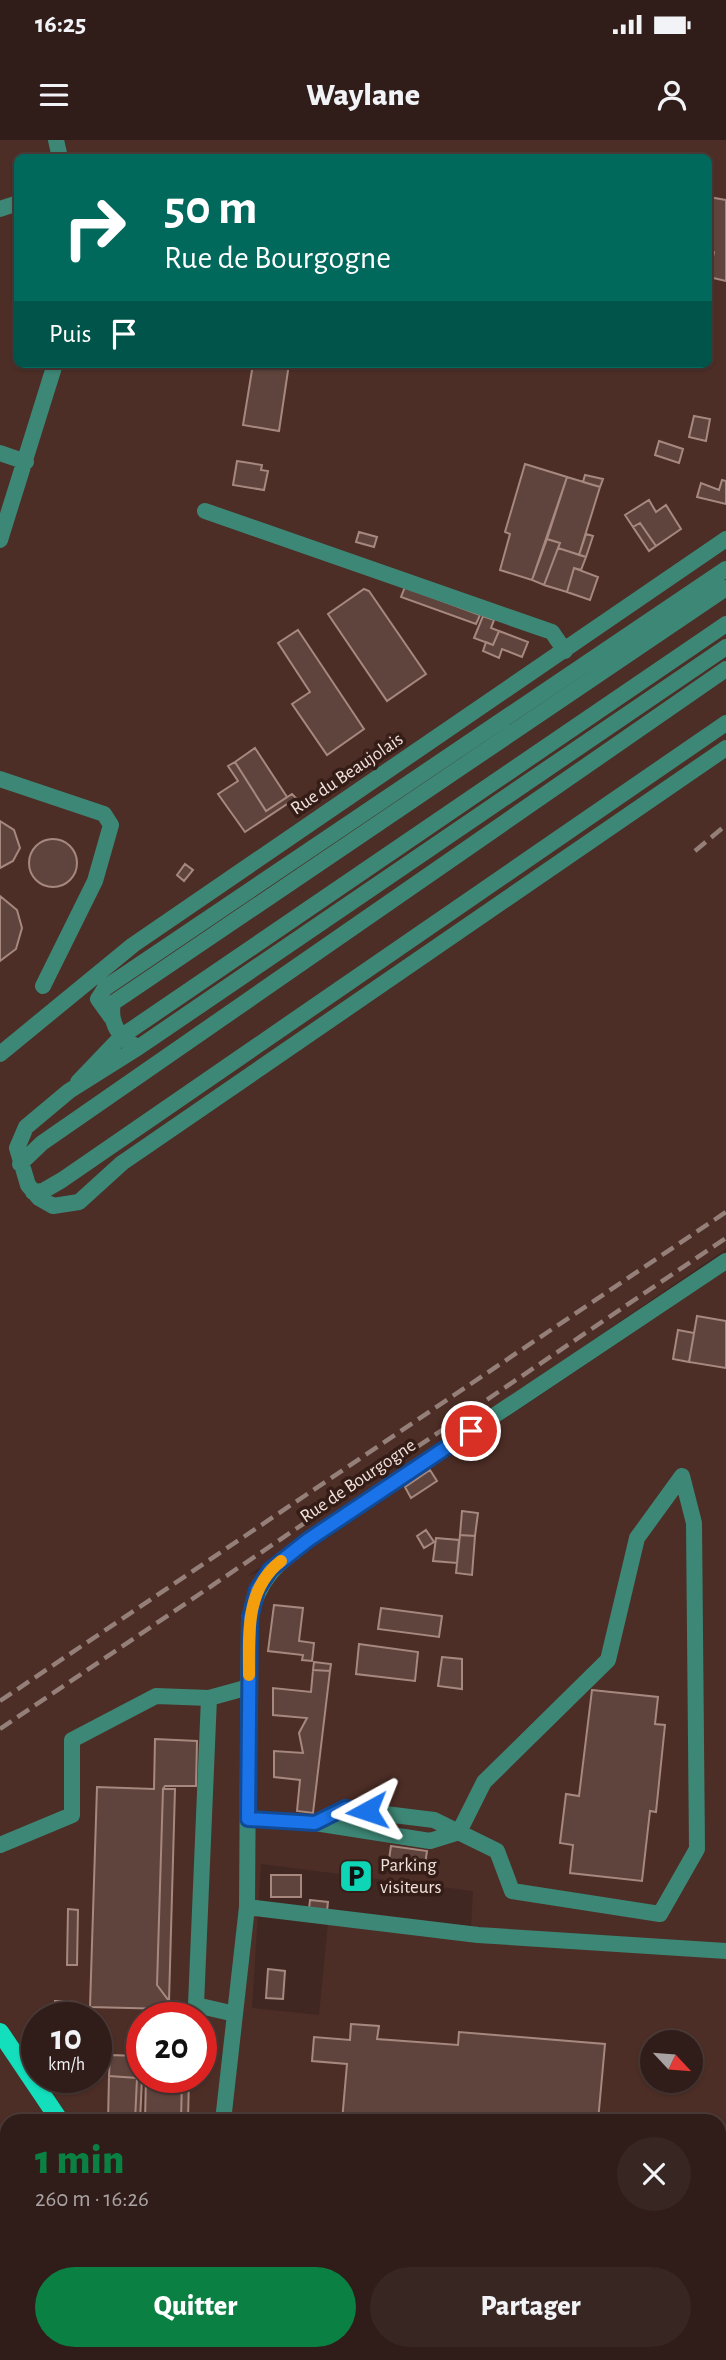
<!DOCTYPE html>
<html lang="fr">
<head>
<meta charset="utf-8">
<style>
  :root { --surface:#301d19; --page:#382622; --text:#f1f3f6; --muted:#a8a2a2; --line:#4b3b38; --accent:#0b8043 }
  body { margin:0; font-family:"Alegreya Sans",sans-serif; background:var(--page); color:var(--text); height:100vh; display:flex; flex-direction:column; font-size:26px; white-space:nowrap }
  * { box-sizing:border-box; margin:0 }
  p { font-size:23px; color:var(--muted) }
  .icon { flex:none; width:38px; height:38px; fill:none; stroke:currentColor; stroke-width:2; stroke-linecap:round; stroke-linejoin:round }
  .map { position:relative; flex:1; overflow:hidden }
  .drawer { position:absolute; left:0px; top:1974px; width:726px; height:247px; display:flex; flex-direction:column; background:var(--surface); border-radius:21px 21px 0 0; box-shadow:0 2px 5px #0004,0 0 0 2px var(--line) }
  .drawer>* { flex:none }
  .top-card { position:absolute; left:14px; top:14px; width:698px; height:214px; border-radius:10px; box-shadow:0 2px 5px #0004,0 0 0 2px var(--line); background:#00695c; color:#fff; overflow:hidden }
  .needle { width:46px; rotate:116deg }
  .buttons { position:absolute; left:640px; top:1890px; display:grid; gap:14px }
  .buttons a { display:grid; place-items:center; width:63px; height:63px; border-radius:50%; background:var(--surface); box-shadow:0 2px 5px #0004,0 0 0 2px var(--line); font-size:35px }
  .speed { position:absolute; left:21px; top:1862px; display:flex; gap:14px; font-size:35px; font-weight:700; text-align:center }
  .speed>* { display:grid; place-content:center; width:91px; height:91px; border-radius:50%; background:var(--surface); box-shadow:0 2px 5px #0004,0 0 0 2px var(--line); line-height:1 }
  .speed small { font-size:18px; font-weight:400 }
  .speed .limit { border:10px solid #d22; background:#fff; color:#111 }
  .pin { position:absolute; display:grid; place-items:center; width:60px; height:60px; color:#fff; margin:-30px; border:4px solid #fff; border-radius:50%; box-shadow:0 2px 7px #0007 }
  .me { position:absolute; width:77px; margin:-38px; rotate:265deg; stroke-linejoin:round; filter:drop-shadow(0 0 5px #0008) }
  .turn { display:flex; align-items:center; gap:24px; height:147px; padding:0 35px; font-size:32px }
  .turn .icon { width:91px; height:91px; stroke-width:2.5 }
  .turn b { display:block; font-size:49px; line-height:60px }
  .then { display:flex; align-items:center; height:66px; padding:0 35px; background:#0003; gap:14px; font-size:26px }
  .round { display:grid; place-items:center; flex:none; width:74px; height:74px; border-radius:37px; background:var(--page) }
  .head { display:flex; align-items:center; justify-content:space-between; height:119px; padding:0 35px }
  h1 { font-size:42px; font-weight:800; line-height:52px; color:var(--accent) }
  .cta { display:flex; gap:14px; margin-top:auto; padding:14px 35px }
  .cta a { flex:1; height:80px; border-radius:42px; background:var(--accent); color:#fff; font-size:28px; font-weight:800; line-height:80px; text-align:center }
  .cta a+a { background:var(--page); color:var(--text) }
  .status { display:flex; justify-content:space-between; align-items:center; height:49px; padding:0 35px; background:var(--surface); direction:ltr }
  .status svg { height:19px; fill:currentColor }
  header { display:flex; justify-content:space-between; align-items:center; height:91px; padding:0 35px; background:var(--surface); font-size:32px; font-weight:800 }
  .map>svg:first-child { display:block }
</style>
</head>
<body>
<div class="status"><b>16:25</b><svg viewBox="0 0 49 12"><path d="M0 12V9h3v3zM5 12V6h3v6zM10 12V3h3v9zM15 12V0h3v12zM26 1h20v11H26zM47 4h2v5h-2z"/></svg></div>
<header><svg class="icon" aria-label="menu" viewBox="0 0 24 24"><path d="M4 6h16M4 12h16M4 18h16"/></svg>Waylane<svg class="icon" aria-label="person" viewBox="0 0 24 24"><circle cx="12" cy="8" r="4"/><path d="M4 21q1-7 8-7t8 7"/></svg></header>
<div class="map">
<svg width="726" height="2220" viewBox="0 0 726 2220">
  <rect width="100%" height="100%" fill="#402721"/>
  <path fill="#4d2e26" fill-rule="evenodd" d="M0,0H726V1109L246,1437L310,1410L726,1130V2220H0ZM18,18H709V224H18ZM261,1724L473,1751L471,1788L329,1773L319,1875L252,1868ZM37,1878H96V1937H37ZM142,1878H201V1937H142ZM653,1902H691V1941H653ZM7,1981H719V2214H7Z"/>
  <path fill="#5f443d" stroke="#a6887f" stroke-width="2" d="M709,57L726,60V141L709,137L714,112L709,110Z
    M253,224H289L279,291L243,285Z
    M694,276L710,279L706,301L689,297Z
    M659,301L683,309L679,323L655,315Z
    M237,321L262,325L261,330L268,331L264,350L233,345Z
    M525,324L567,337L532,440L500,430L510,394L505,392Z
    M585,335L603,339L600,347L583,342Z
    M567,337L600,347L579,415L558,408L560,403L547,399Z
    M722,340L726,341V364L697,357L701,343L719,350Z
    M649,360L656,372L666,365L681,389L656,406L640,383L633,387L625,375Z
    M640,383L656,406L649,411L633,387Z
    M359,392L377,397L374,407L356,402Z
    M586,394L593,396L586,417L579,415Z
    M547,399L560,403L544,445L532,440Z
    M558,408L586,417L581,430L574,428L567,452L544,445Z
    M574,428L598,437L590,460L567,452Z
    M405,447L480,475L476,484L401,457Z
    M364,449L369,451L426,534L387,561L328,474Z
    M483,476L494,480L491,488L499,491L493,505L474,498Z
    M298,490L364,589L327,615L292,564L310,552L278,503Z
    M499,491L528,502L522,517L502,509L499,518L483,511L486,502L493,505Z
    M255,608L287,657L266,671L235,622Z
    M235,622L266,671L292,654L296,658L245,692L218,654L238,641L228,626Z
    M0,681L14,690L20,708L13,721L0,728Z
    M29 723a24 24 0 1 1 48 0a24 24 0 1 1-48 0Z
    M185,724L193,730L184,741L177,735Z
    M0,756L17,770L22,788L16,809L0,821Z
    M697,1176L726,1181V1228L689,1222Z
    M678,1190L694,1193L689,1222L673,1219Z
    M430,1330L437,1341L411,1358L405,1347Z
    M462,1371L478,1373L475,1396L460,1395Z
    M426,1390L434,1402L424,1408L417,1396Z
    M460,1395L475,1396L472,1435L456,1433Z
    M436,1398L459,1400L457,1423L433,1421Z
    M274,1465L303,1468L299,1501L314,1503L312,1521L302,1520L303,1515L268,1511Z
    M381,1468L442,1476L439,1497L378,1489Z
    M359,1504L418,1512L415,1541L356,1534Z
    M442,1517L462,1519V1549L438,1546Z
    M314,1522L331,1524L330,1531L313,1530Z
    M313,1530L330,1531L313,1673L297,1671L300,1640L274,1637V1611L303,1613L299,1593L307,1578L273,1575V1548L311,1552Z
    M592,1550L658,1557L655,1584L665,1585L656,1672L650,1671L642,1741L570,1733L573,1705L560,1703L566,1654L579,1656Z
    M155,1599L197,1601L196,1646H165L163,1649L157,1845L169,1861L168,1869L90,1867L97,1647L154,1649Z
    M163,1649H175L169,1861L157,1845Z
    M391,1706L427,1711L424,1731L388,1726Z
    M271,1735H301V1757H271Z
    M310,1760L328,1762L327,1771L309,1769Z
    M68,1769L78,1770L77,1825H67Z
    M268,1829L285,1831L283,1859L266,1858Z
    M55,1861L76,1862V1878H55Z
    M351,1884L379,1886L377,1899L458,1905L459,1892L605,1904L598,1981H342L347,1924L312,1921L314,1897L350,1900Z
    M110,1915L138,1916L137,1938L109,1936Z
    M109,1936L137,1938L135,1981H108Z
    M146,1937H182L181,1981H145Z
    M182,1937H189L188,1981H181Z
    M137,1938H142L140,1981H135Z
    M3,1996H7L5,2163Z
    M240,2214H263L262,2220H239Z
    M263,2214H492V2220H262Z
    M503,2214H601V2220Z"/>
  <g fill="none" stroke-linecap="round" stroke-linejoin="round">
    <path stroke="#3d8776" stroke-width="16" d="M56,0L60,18
      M0,69L18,63
      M0,313L26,322
      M205,371L552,492L565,511
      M0,400L55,224
      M726,448L113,863C109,883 120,901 139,907L726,507
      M0,639L104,674L111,685L95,741L43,846
      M111,877L98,859L105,848L726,429
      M139,907L69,951L26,987L17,1008L28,1045L39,1058L53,1066L79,1062L122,1023L726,608
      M0,914L133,805L726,399
      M78,942L122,896L726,484
      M20,1024L42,1003L726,529
      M33,1052L43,1051L62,1040L726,583
      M209,1558L196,1865L235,1874
      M248,1679L315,1683L430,1701L459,1692L484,1642L608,1520L637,1398L682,1336L694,1383L697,1709L660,1774L512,1751L497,1711L434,1680L345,1669L315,1683
      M0,1705L72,1675V1600L156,1556L209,1558L249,1547
      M247,1767L478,1795L726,1811
      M223,1981L247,1767L249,1478C261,1436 275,1426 308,1400L726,1121
      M719,2099L726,2041
      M0,2190L7,2194
      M46,2214L58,2220
      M194,2220L198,2214
      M666,2220L672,2214"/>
    <path stroke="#14dfbd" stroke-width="18" d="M0,1892L60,1981
      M152,2214L154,2220"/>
    <path stroke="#947f79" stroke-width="4.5" stroke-dasharray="14 7" stroke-linecap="butt" d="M695,711L726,685
      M0,1561L726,1072
      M0,1589L726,1098"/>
  </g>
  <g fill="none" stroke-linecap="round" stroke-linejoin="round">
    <g stroke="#114b97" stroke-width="18">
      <path id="route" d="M367,1671L345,1668L315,1683L248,1679L250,1478L257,1450L270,1430L308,1400L471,1291"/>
    </g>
    <use href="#route" stroke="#1a73e8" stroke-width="12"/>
    <path stroke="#f59e0b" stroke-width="12" d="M249,1535C249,1494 245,1449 281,1421"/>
  </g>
  <defs>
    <g id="parking-square" transform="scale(1.75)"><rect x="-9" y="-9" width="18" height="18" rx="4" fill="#0dd5b5" stroke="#351d17"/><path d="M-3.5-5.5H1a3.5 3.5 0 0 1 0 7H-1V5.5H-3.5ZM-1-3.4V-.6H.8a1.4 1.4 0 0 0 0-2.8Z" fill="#111"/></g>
  </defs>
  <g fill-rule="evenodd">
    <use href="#parking-square" x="356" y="1736"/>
  </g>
  <g text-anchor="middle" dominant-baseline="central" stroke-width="7" stroke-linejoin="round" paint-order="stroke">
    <g font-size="19" fill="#f1e0db" stroke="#351d17">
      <text transform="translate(347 634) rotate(-34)">Rue du Beaujolais</text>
      <text transform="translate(358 1341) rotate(-34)">Rue de Bourgogne</text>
    </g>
    <g font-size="19" fill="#f1e0db" stroke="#351d17" text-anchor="start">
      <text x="380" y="1725">Parking<tspan x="380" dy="22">visiteurs</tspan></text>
    </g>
  </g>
</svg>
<div class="buttons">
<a><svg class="needle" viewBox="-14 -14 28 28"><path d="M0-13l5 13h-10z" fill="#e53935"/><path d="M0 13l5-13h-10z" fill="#a8a2a2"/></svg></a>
</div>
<div class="speed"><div>10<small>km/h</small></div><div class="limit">20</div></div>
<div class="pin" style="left:471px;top:1291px;background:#d93025"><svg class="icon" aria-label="arrive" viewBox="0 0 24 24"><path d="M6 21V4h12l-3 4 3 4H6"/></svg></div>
<svg class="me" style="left:367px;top:1671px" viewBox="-20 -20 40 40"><path d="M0-17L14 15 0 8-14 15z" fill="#1a73e8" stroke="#fff" stroke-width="4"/></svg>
<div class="top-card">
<div class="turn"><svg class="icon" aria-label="right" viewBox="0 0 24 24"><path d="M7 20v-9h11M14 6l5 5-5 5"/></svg><div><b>50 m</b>Rue de Bourgogne</div></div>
<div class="then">Puis<svg class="icon" aria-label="arrive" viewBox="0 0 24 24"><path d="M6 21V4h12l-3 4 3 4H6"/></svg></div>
</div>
<section class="drawer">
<div class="head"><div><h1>1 min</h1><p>260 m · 16:26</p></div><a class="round"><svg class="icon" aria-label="close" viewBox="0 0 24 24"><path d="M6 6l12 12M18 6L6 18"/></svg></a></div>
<div class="cta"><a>Quitter</a><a>Partager</a></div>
</section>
</div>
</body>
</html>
